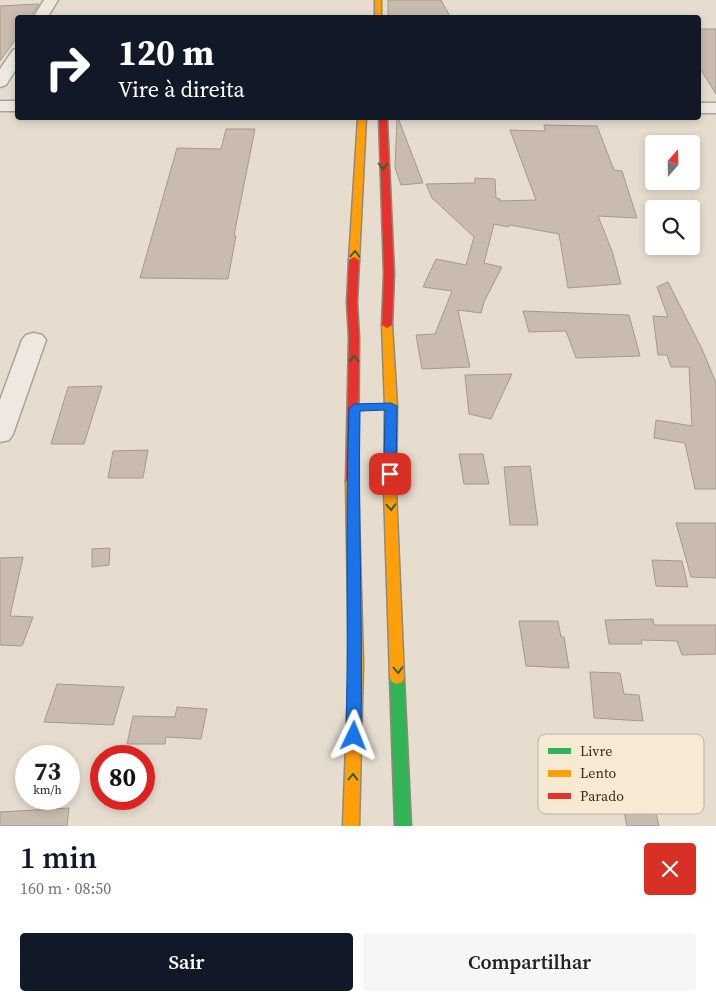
<!DOCTYPE html>
<html lang="pt">
<head>
<meta charset="utf-8">
<style>
  :root { --surface:#fff; --page:#f6f6f6; --text:#202124; --muted:#757577; --accent:#111827 }
  body { margin:0; font-family:"Source Serif 4",serif; background:var(--page); color:var(--text); height:100vh; display:flex; flex-direction:column; font-size:19px; white-space:nowrap }
  * { box-sizing:border-box; margin:0 }
  p { font-size:16px; color:var(--muted) }
  .icon { flex:none; width:28px; height:28px; fill:none; stroke:currentColor; stroke-width:2; stroke-linecap:round; stroke-linejoin:round }
  .map { position:relative; height:826px; overflow:hidden }
  .side { display:flex; flex-direction:column; background:var(--surface); flex:1 }
  .side>* { flex:none }
  .top-card { position:absolute; left:15px; top:15px; width:686px; height:105px; border-radius:5px; box-shadow:0 2px 8px #0003; background:#111827; color:#fff; overflow:hidden }
  .needle { width:32px; rotate:20deg }
  .tools { position:absolute; left:645px; top:135px; display:grid; gap:10px }
  .tools a { display:grid; place-items:center; width:55px; height:55px; border-radius:5px; background:var(--surface); box-shadow:0 2px 8px #0003; font-size:25px }
  .speed { position:absolute; left:15px; top:745px; display:flex; gap:10px; font-size:25px; font-weight:700; text-align:center }
  .speed>* { display:grid; place-content:center; width:65px; height:65px; border-radius:50%; background:var(--surface); box-shadow:0 2px 8px #0003; line-height:1 }
  .speed small { font-size:12px; font-weight:400 }
  .speed .limit { border:8px solid #d22; background:#fff; color:#111 }
  .pin { position:absolute; display:grid; place-items:center; width:42px; height:42px; color:#fff; margin:-21px; border-radius:10px; box-shadow:0 2px 8px #0006 }
  .me { position:absolute; width:55px; margin:-28px; rotate:2deg; stroke-linejoin:round; filter:drop-shadow(0 0 4px #0008) }
  .turn { display:flex; align-items:center; gap:18px; height:105px; padding:0 20px; font-size:22px }
  .turn .icon { width:65px; height:65px; stroke-width:2.5 }
  .turn b { display:block; font-size:35px; line-height:42px }
  .round { display:grid; place-items:center; flex:none; width:52px; height:52px; border-radius:5px; background:var(--page) }
  .headline { display:flex; align-items:center; justify-content:space-between; height:85px; padding:0 20px }
  h1 { font-size:30px; font-weight:600; line-height:38px; color:var(--accent) }
  .button { display:flex; gap:10px; margin-top:auto; padding:10px 20px }
  .button a { flex:1; height:58px; border-radius:5px; background:var(--accent); color:#fff; font-size:20px; font-weight:600; line-height:58px; text-align:center }
  .button a+a { background:var(--page); color:var(--text) }
  .map>svg:first-child { display:block }
</style>
</head>
<body>
<div class="map">
<svg width="716" height="826" viewBox="0 0 716 826">
  <rect width="100%" height="100%" fill="#e6ddce"/>
  <path fill="#cabbaf" stroke="#a7988d" d="M388,0H441L451,18H388Z
    M39,4L30,18H18V36L0,61V6Z
    M699,29H716V94L699,67Z
    M397,118H398L423,183L401,185L395,168Z
    M544,125L597,126L614,170L622,171L637,218L598,216L612,251L621,284L568,288L559,234L510,225L508,227L494,224L484,263L502,267L484,302L481,313L458,310L470,367L422,369L416,335L435,334L452,291L423,287L436,259L466,265L474,237L432,198L426,184L472,183H475V178L495,179L496,198L500,199V201L536,200L510,130L545,131Z
    M226,129H255L234,235L236,236L228,279L140,278L177,148L221,149Z
    M668,282L702,349L716,383V489H695L685,443L654,438L656,420L692,426L689,367H671L667,355H658L653,316L668,317L657,287Z
    M523,311L629,315L640,356L576,358L566,331L529,332Z
    M512,374L491,419L469,414L465,375Z
    M102,386L84,444H51L68,387Z
    M148,450L143,478H108L113,451Z
    M459,454H483L489,484H464Z
    M530,466L538,525H510L504,467Z
    M676,523H716V578L691,577Z
    M110,548L109,565L92,567V549Z
    M23,557L10,616L33,617L22,646L0,645V558Z
    M652,560L682,561L688,587L656,586Z
    M653,619L654,625H716V654L682,655L677,641L641,640L642,644H609L605,620Z
    M519,621H558L561,637H564L569,668L526,666Z
    M590,672L620,673L624,694L639,695L643,721L594,718Z
    M57,684L124,687L113,725L44,722Z
    M177,707L207,709L201,739L166,737L165,744H127L133,716L175,717Z
    M612,756H642L659,826H627Z
    M69,808L67,826H0V812Z"/>
  <g fill="none" stroke-linecap="round" stroke-linejoin="round">
    <g stroke="#aba297" stroke-width="3">
      <path id="street" d="M44,0H58L47,18H33Z
        M18,49V66L6,85L0,87V69L13,50Z
        M0,101H18V111H0Z
        M699,103H716V113H699Z
        M34,333L42,335L46,340L13,434L9,440L0,442V400L22,340L26,335Z"/>
    </g>
    <g stroke="#91887e" stroke-width="3">
      <path id="fast" d="M397,672L402,674L404,678L411,826H395L390,678L392,674Z"/>
    </g>
    <g stroke="#91887e" stroke-width="3">
      <path id="slow" d="M375,0H381V18H375Z
        M358,118H366L359,260L354,263L349,260Z
        M387,322L392,325L397,406L396,490L404,678L402,682L397,684L392,682L390,678L384,490L385,406L382,325Z
        M352,477L358,481L363,664L359,826H343L349,664L346,481Z"/>
    </g>
    <g stroke="#91887e" stroke-width="3">
      <path id="jam" d="M379,118H387L394,274L392,325L387,328L382,325L384,274Z
        M354,257L359,260L357,303L359,337L358,481L352,485L346,481L349,337L347,303L349,260Z"/>
    </g>
    <use href="#street" fill="#eee8e0" fill-rule="evenodd"/>
    <use href="#fast" fill="#30b455" fill-rule="evenodd"/>
    <use href="#slow" fill="#ff9f0a" fill-rule="evenodd"/>
    <use href="#jam" fill="#e5322d" fill-rule="evenodd"/>
  </g>
  <defs><path id="oneway-chevron" d="M-2-3.5L2.5 0L-2 3.5" fill="none" stroke-width="1.6" stroke-linecap="round" stroke-linejoin="round" transform="scale(1.25)"/></defs>
  <g stroke="#376134">
    <use href="#oneway-chevron" transform="translate(383 166) rotate(90)"/>
    <use href="#oneway-chevron" transform="translate(355 254) rotate(-87)"/>
    <use href="#oneway-chevron" transform="translate(354 359) rotate(-90)"/>
    <use href="#oneway-chevron" transform="translate(391 507) rotate(87)"/>
    <use href="#oneway-chevron" transform="translate(398 670) rotate(88)"/>
    <use href="#oneway-chevron" transform="translate(353 777) rotate(-88)"/>
  </g>
  <path fill="#1a73e8" stroke="#114b97" d="M391,403L397,406L396,474L390,478L384,474L385,410L360,411C358,519 363,628 361,736L359,741L354,743L348,741L346,736C349,627 345,517 349,408L354,404Z"/>
  <rect x="538" y="734" width="166" height="80" rx="8" fill="#f7ead4" stroke="#bfb09d" stroke-width="1"/>
  <rect x="548" y="748" width="23" height="6" fill="#30b455"/>
  <rect x="548" y="770" width="23" height="7" fill="#ff9f0a"/>
  <rect x="548" y="793" width="23" height="6" fill="#e5322d"/>
  <g font-size="14" fill="#3b2a1e">
    <text x="580" y="756">Livre</text>
    <text x="580" y="778">Lento</text>
    <text x="580" y="801">Parado</text>
  </g>
</svg>
<div class="tools">
<a><svg class="needle" viewBox="-14 -14 28 28"><path d="M0-13l5 13h-10z" fill="#e53935"/><path d="M0 13l5-13h-10z" fill="#757577"/></svg></a>
<a><svg class="icon" aria-label="search" viewBox="0 0 24 24"><circle cx="10" cy="10" r="6"/><path d="M15 15l6 6"/></svg></a>
</div>
<div class="speed"><div>73<small>km/h</small></div><div class="limit">80</div></div>
<div class="pin" style="left:390px;top:474px;background:#d93025"><svg class="icon" aria-label="arrive" viewBox="0 0 24 24"><path d="M6 21V4h12l-3 4 3 4H6"/></svg></div>
<svg class="me" style="left:354px;top:736px" viewBox="-20 -20 40 40"><path d="M0-17L14 15 0 8-14 15z" fill="#1a73e8" stroke="#fff" stroke-width="4"/></svg>
<div class="top-card">
<div class="turn"><svg class="icon" aria-label="right" viewBox="0 0 24 24"><path d="M7 20v-9h11M14 6l5 5-5 5"/></svg><div><b>120 m</b>Vire à direita</div></div>
</div>
</div>
<section class="side">
<div class="headline"><div><h1>1 min</h1><p>160 m · 08:50</p></div><a class="round" style="background:#d93025;color:#fff"><svg class="icon" aria-label="close" viewBox="0 0 24 24"><path d="M6 6l12 12M18 6L6 18"/></svg></a></div>
<div class="button"><a>Sair</a><a>Compartilhar</a></div>
</section>
</body>
</html>
